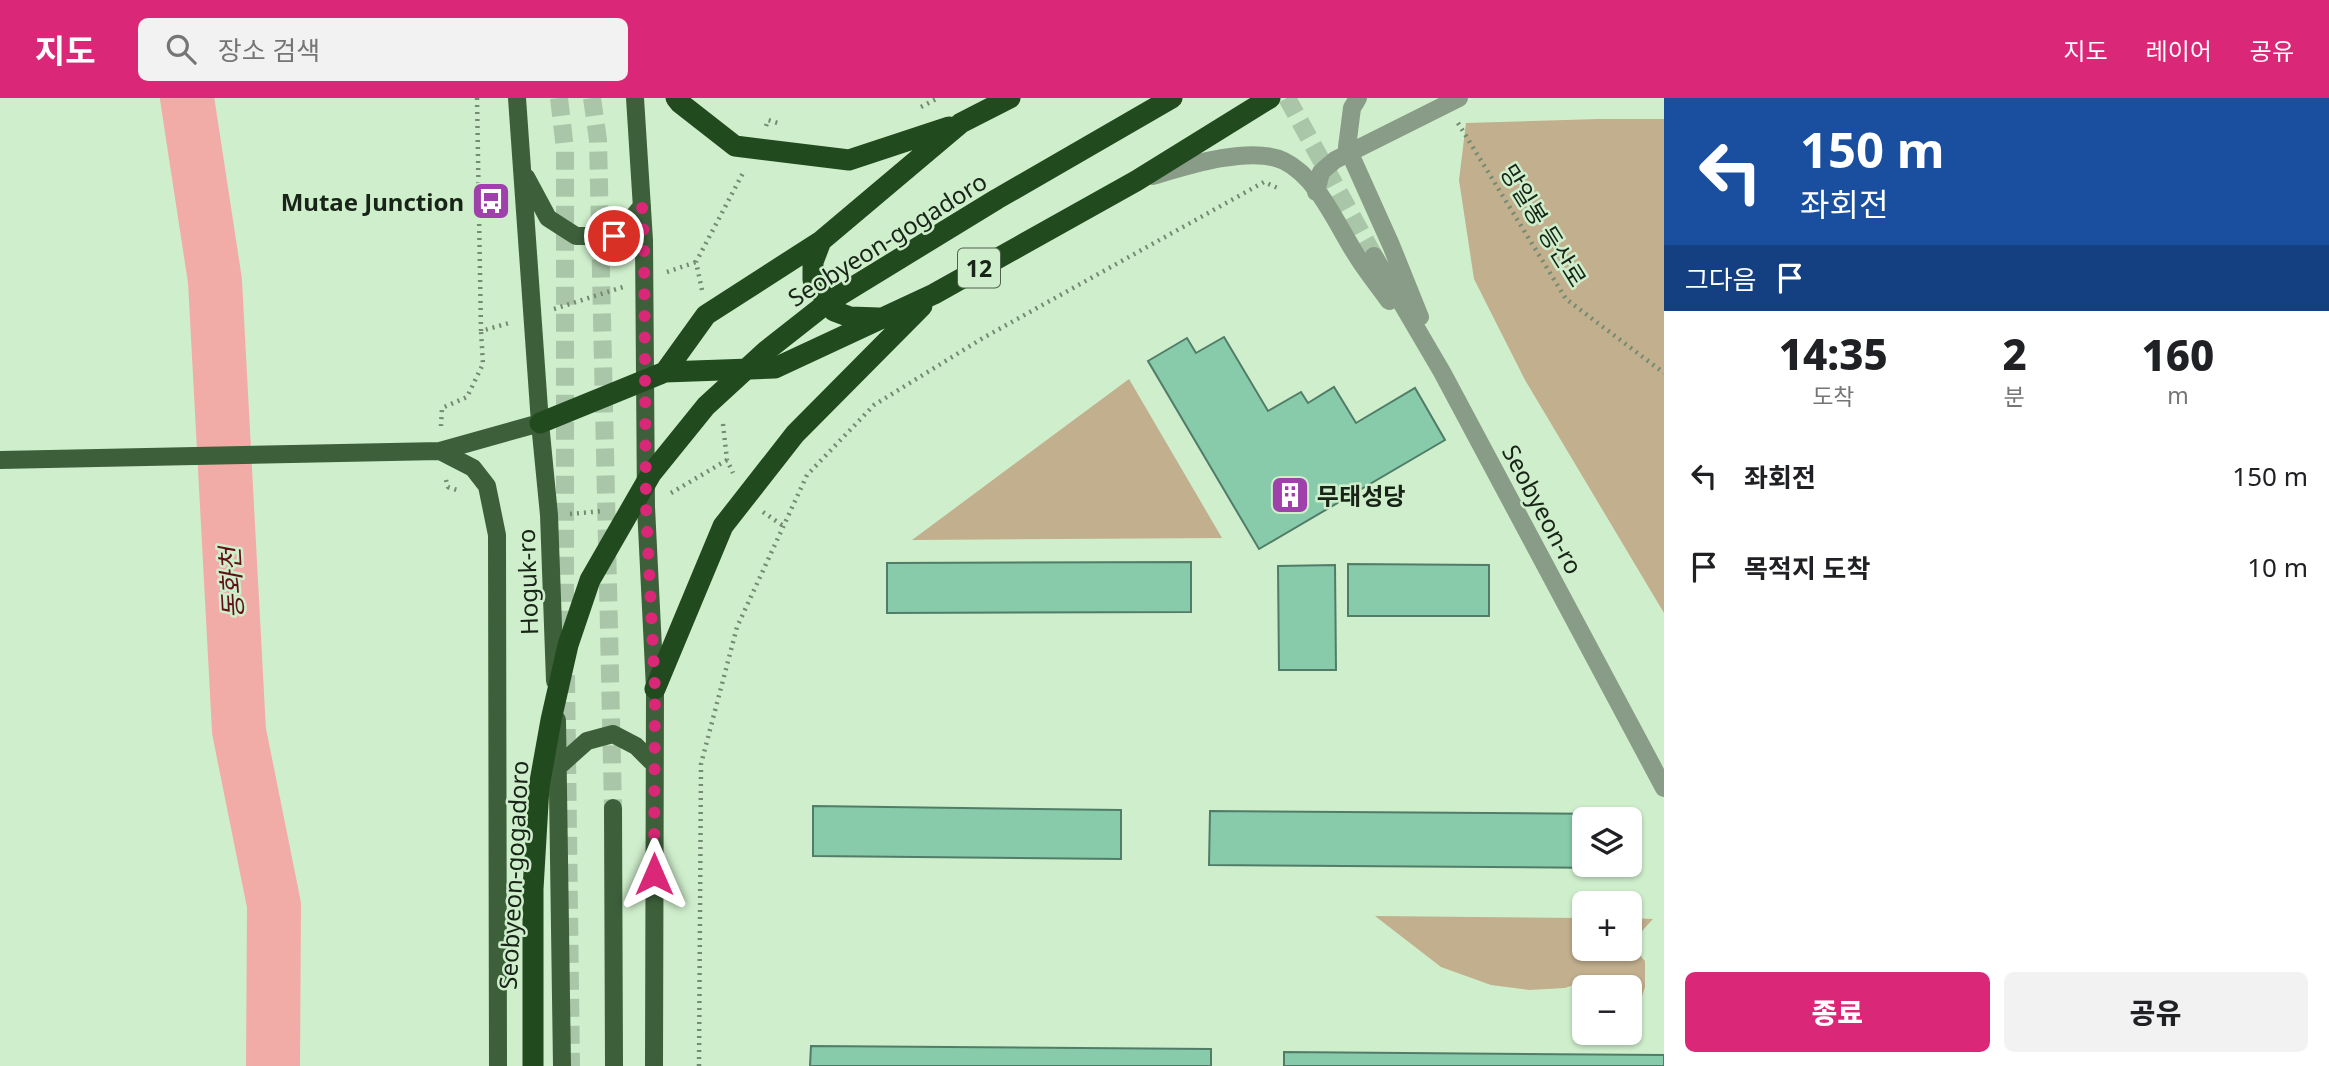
<!DOCTYPE html>
<html lang="ko">
<head>
<meta charset="utf-8">
<style>
  :root { --surface:#fff; --page:#f2f2f2; --text:#202124; --muted:#757577; --accent:#db2777 }
  body { margin:0; font-family:"Noto Sans","Noto Sans KR",sans-serif; background:var(--page); color:var(--text); height:100vh; display:flex; flex-direction:column; font-size:26px; white-space:nowrap }
  * { box-sizing:border-box; margin:0 }
  p { font-size:23px; color:var(--muted) }
  .icon { flex:none; width:38px; height:38px; fill:none; stroke:currentColor; stroke-width:2; stroke-linecap:round; stroke-linejoin:round }
  .map { position:relative; flex:1; overflow:hidden }
  .details { display:flex; flex-direction:column; background:var(--surface); width:665px }
  .details>* { flex:none }
  .banner { background:#1a4fa0; color:#fff; overflow:hidden }
  .buttons { position:absolute; left:1572px; top:709px; display:grid; gap:14px }
  .buttons a { display:grid; place-items:center; width:70px; height:70px; border-radius:10px; background:var(--surface); box-shadow:0 2px 5px #0004; font-size:35px }
  .pin { position:absolute; display:grid; place-items:center; width:60px; height:60px; color:#fff; margin:-30px; border:4px solid #fff; border-radius:50%; box-shadow:0 2px 7px #0007 }
  .me { position:absolute; width:77px; margin:-38px; rotate:0deg; stroke-linejoin:round; filter:drop-shadow(0 0 5px #0008) }
  .turn { display:flex; align-items:center; gap:24px; height:147px; padding:0 21px; font-size:32px }
  .turn .icon { width:91px; height:91px; stroke-width:2.5 }
  .turn b { display:block; font-size:49px; line-height:60px }
  .then { display:flex; align-items:center; height:66px; padding:0 21px; background:#0003; gap:14px; font-size:26px }
  .eta { display:flex; justify-content:space-evenly; align-items:center; height:119px; text-align:center }
  .eta b { font-size:42px; font-weight:800; line-height:49px }
  .action { display:flex; gap:14px; margin-top:auto; padding:14px 21px }
  .action a { flex:1; height:80px; border-radius:10px; background:var(--accent); color:#fff; font-size:28px; font-weight:800; line-height:80px; text-align:center }
  .action a+a { background:var(--page); color:var(--text) }
  ul { padding:0; list-style:none }
  li { display:flex; align-items:center; gap:21px; height:91px; padding:0 21px }
  li div { flex:1 }
  li b { display:block; font-size:26px }
  li em { font-style:normal }
  header { display:flex; align-items:center; gap:42px; box-sizing:border-box; height:98px; padding:0 35px; background:var(--accent); color:#fff }
  header strong { font-size:33px }
  nav { display:flex; gap:38px; margin-inline-start:auto; font-size:24px }
  .search { width:490px; height:63px; background:var(--page); display:flex; align-items:center; gap:18px; box-sizing:border-box; padding:0 24px; border-radius:10px; color:var(--muted); font-size:26px }
  main { display:flex; flex:1; min-height:0 }
  .map>svg:first-child { display:block }
</style>
</head>
<body>
<header>
<strong>지도</strong>
<div class="search"><svg class="icon" aria-label="search" viewBox="0 0 24 24"><circle cx="10" cy="10" r="6"/><path d="M15 15l6 6"/></svg>장소 검색</div>
<nav><a>지도</a><a>레이어</a><a>공유</a></nav>
</header>
<main>
<div class="map">
<svg width="1664" height="968" viewBox="0 0 1664 968">
  <rect width="100%" height="100%" fill="#cfefcc"/>
  <path fill="#c1af8d" d="M1598,21H1664V515L1525,282L1474,181L1459,82L1466,25Z
    M1129,281L1222,440L912,442Z
    M1375,818L1584,820V850H1629V820L1653,821L1630,846L1645,863V889L1638,910L1629,914V889H1599L1596,879L1565,890L1529,892L1491,887L1441,869Z"/>
  <g fill="none" stroke-linecap="round" stroke-linejoin="round">
    <path stroke="#f2aca8" stroke-width="54" d="M187,0L215,183L239,633L274,807L273,968"/>
  </g>
  <path fill="#87cbaa" stroke="#517c67" stroke-width="2" d="M1224,239L1268,313L1301,294L1308,305L1334,289L1356,325L1415,290L1445,342L1259,451L1148,263L1187,240L1196,255Z
    M1191,464V514L887,515V465Z
    M1348,466L1489,467V518H1348Z
    M1335,467L1336,572H1279L1278,468Z
    M813,708L1121,712V761L813,758Z
    M1210,713L1610,716V721H1584V766H1610V770L1209,767Z
    M811,948L1211,951V968H810Z
    M1284,954L1664,957V968H1284Z"/>
  <g fill="none" stroke-linecap="round" stroke-linejoin="round">
    <path stroke="#aac6a8" stroke-width="18" stroke-dasharray="18 9" stroke-linecap="butt" d="M1287,0L1374,158"/>
    <path stroke="#aac6a8" stroke-width="18" stroke-dasharray="18 9" stroke-linecap="butt" d="M559,0L565,51V546
      M592,0L598,42L613,710
      M566,577L571,968"/>
    <path stroke="#748a72" stroke-width="4.5" stroke-dasharray="2 5" stroke-linecap="butt" d="M477,0L481,233L509,225
      M921,9L938,0
      M1458,25L1566,201L1664,275
      M766,28L768,22L781,26
      M667,174L696,164
      M702,192L696,164L744,73
      M554,211L623,189
      M723,326L727,362L733,375
      M441,328L442,310L467,299L483,266L481,233
      M446,382L448,389L460,393
      M671,395L727,362
      M763,414L782,427
      M570,416L603,413
      M699,968L701,666L737,529L807,377L874,307L983,240L1264,84L1280,91"/>
    <path stroke="#899c87" stroke-width="18" d="M1358,0L1352,10L1347,49L1391,147L1420,219
      M1153,78C1186,68 1251,47 1284,63C1317,79 1336,125 1355,155C1365,172 1378,187 1389,203
      M1316,94L1321,74L1335,62L1459,0
      M1374,158L1442,274L1664,690"/>
    <path stroke="#3d603b" stroke-width="18" d="M517,0L540,325L549,417L555,583
      M635,0L644,142L646,409L655,591L654,968
      M526,79L548,120L576,138H614L624,130L642,108
      M440,353L540,325
      M0,362L440,353L473,370L487,388L497,437L498,968
      M557,622L562,968
      M558,669L587,643L613,636L636,648L654,666
      M613,710L614,968"/>
    <path stroke="#224a1f" stroke-width="21" d="M676,0L680,5L735,48L849,62L949,29
      M821,143L813,164V182L834,213L850,219L879,220
      M665,274L706,217L821,143L961,25L1010,0
      M540,325L665,274L775,270L934,196L1136,83L1270,0
      M655,591L723,428L795,336L922,208"/>
    <path stroke="#224a1f" stroke-width="21" d="M533,968V791L539,689L551,622L568,547L590,482L651,376L706,308L766,253L827,205L997,101L1172,0"/>
  </g>
  <g fill="none" stroke-linecap="round" stroke-linejoin="round">
    <path stroke="#db2777" stroke-width="12" stroke-dasharray="0 21.6" d="M614,138L624,130L642,108L644,142L646,409L655,592L654,776"/>
  </g>
  <defs>
    <g id="bus-square" transform="scale(2.0125)"><rect x="-9" y="-9" width="18" height="18" rx="4" fill="#9e41ab" stroke="#cfefcc"/><path d="M-5-6H5V4H4V6H2V4H-2V6H-4V4H-5ZM-3.5-4V0h7V-4ZM-3.5 1.2v1.5H-2V1.2ZM2 1.2v1.5H3.5V1.2Z" fill="#fff"/></g>
    <g id="building-square" transform="scale(2.0125)"><rect x="-9" y="-9" width="18" height="18" rx="4" fill="#9e41ab" stroke="#cfefcc"/><path d="M-4-6H4V6H1V3H-1V6H-4ZM-2.5-4.3h1.7v1.8h-1.7ZM.8-4.3h1.7v1.8H.8ZM-2.5-1h1.7V.8h-1.7ZM.8-1h1.7V.8H.8Z" fill="#fff"/></g>
  </defs>
  <g fill-rule="evenodd">
    <use href="#bus-square" x="491" y="103"/>
    <use href="#building-square" x="1290" y="397"/>
  </g>
  <g text-anchor="middle" dominant-baseline="central" stroke-width="5" stroke-linejoin="round" paint-order="stroke">
    <rect fill="#cfefcc" stroke="#4f614d" stroke-width="2" x="958" y="150.5" width="42" height="39" rx="5"/>
    <g font-size="23" font-weight="bold" fill="#182417">
      <text x="979" y="170">12</text>
    </g>
    <g font-size="24" font-weight="bold" fill="#182417" stroke="#cfefcc" text-anchor="end">
      <text x="464" y="103">Mutae Junction</text>
      <text x="1317" y="397" text-anchor="start">무태성당</text>
    </g>
    <g font-size="24" fill="#182417" stroke="#cfefcc">
      <text transform="translate(1544 127) rotate(58)">망일봉 등산로</text>
      <text transform="translate(887 141) rotate(-32)">Seobyeon-gogadoro</text>
      <text transform="translate(1543 411) rotate(62)">Seobyeon-ro</text>
      <text transform="translate(527 484) rotate(-92)">Hoguk-ro</text>
      <text transform="translate(513 777) rotate(-87)">Seobyeon-gogadoro</text>
    </g>
    <g font-size="26" font-style="italic" fill="#611016" stroke="#cfefcc">
      <text transform="translate(231 485) rotate(-93)">동화천</text>
    </g>
  </g>
</svg>
<div class="buttons">
<a><svg class="icon" aria-label="layers" viewBox="0 0 24 24"><path d="M12 4l9 5-9 5-9-5zM3 14l9 5 9-5"/></svg></a>
<a>+</a>
<a>−</a>
</div>
<div class="pin" style="left:614px;top:138px;background:#d93025"><svg class="icon" aria-label="arrive" viewBox="0 0 24 24"><path d="M6 21V4h12l-3 4 3 4H6"/></svg></div>
<svg class="me" style="left:654px;top:776px" viewBox="-20 -20 40 40"><path d="M0-17L14 15 0 8-14 15z" fill="#db2777" stroke="#fff" stroke-width="4"/></svg>
</div>
<section class="details">
<div class="banner">
<div class="turn"><svg class="icon" aria-label="left" viewBox="0 0 24 24"><path d="M17 20v-9H6M10 6l-5 5 5 5"/></svg><div><b>150 m</b>좌회전</div></div>
<div class="then">그다음<svg class="icon" aria-label="arrive" viewBox="0 0 24 24"><path d="M6 21V4h12l-3 4 3 4H6"/></svg></div>
</div>
<div class="eta">
<div><b>14:35</b><p>도착</p></div>
<div><b>2</b><p>분</p></div>
<div><b>160</b><p>m</p></div>
</div>
<ul>
<li><svg class="icon" aria-label="left" viewBox="0 0 24 24"><path d="M17 20v-9H6M10 6l-5 5 5 5"/></svg><div><b>좌회전</b></div><em>150 m</em></li>
<li><svg class="icon" aria-label="arrive" viewBox="0 0 24 24"><path d="M6 21V4h12l-3 4 3 4H6"/></svg><div><b>목적지 도착</b></div><em>10 m</em></li>
</ul>
<div class="action"><a>종료</a><a>공유</a></div>
</section>
</main>
</body>
</html>
